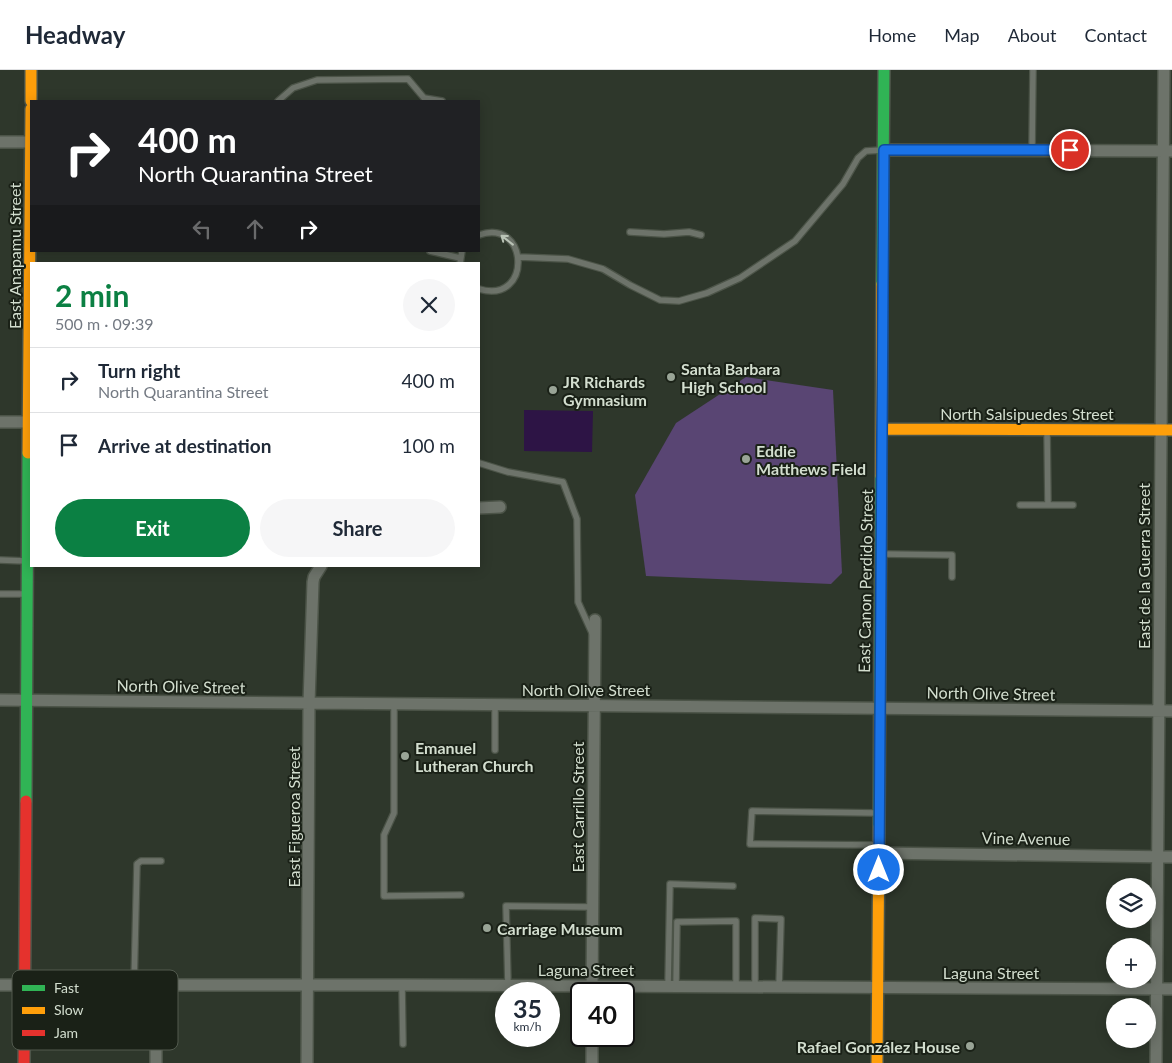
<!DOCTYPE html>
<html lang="en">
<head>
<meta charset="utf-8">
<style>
  :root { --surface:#fff; --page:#f6f6f7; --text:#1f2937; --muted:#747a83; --line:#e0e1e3; --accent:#0b8043 }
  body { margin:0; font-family:Lato,sans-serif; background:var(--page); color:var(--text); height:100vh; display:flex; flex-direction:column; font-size:19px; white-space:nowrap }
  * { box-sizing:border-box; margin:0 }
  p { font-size:16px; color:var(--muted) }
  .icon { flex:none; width:28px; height:28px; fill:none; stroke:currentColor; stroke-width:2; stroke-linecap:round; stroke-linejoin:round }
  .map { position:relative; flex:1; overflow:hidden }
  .side { position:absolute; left:30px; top:192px; width:450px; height:305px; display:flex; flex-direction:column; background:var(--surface); border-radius:0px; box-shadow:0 2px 12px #0003 }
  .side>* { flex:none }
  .top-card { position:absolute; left:30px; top:30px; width:450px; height:152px; border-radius:0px; box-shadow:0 2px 12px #0003; background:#202124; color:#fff; overflow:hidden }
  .tools { position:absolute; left:1106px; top:808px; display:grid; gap:10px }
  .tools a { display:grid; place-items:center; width:50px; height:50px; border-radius:50%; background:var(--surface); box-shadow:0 2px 12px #0003; font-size:25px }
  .speed { position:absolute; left:495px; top:912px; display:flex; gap:10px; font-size:25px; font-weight:700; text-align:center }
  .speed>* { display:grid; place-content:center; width:65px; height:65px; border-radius:50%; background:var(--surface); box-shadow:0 2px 12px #0003; line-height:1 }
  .speed small { font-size:12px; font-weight:400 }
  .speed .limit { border:2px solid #111; border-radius:8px; background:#fff; color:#111 }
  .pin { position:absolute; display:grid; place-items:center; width:42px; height:42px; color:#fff; margin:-21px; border:2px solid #fff; border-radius:50%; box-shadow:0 1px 5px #0007 }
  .me { position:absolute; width:55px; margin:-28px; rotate:0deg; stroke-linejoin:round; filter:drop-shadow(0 0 4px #0008) }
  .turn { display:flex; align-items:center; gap:18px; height:105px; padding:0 25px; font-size:22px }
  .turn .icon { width:65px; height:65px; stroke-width:2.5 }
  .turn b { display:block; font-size:35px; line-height:42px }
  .lanes { display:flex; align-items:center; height:48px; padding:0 25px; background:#0003; justify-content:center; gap:25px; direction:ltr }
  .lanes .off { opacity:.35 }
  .round { display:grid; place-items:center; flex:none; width:52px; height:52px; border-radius:26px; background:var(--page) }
  .overview { display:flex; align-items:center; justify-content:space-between; height:85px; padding:0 25px }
  h1 { font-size:30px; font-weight:700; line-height:38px; color:var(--accent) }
  .primary-button { display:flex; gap:10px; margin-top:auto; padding:10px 25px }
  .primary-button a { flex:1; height:58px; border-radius:30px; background:var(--accent); color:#fff; font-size:20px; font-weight:700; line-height:58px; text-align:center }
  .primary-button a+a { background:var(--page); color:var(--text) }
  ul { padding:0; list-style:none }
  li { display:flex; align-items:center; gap:15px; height:65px; padding:0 25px; border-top:1px solid var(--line) }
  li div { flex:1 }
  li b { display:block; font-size:19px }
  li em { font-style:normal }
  header { display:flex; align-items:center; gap:30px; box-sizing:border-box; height:70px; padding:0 25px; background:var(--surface); border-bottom:1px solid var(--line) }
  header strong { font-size:24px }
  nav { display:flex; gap:28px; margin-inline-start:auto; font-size:18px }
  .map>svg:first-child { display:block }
</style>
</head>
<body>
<header>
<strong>Headway</strong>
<nav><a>Home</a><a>Map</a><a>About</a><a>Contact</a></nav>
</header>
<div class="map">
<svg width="1172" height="993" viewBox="0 0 1172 993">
  <rect width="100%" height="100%" fill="#2e372b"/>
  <path fill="#594573" d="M746,307L833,320L842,503L831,514L646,506L635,425L676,353Z"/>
  <path fill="#2d1445" d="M524,340L593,341L592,382L524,381Z"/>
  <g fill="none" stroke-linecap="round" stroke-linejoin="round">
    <g stroke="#4c5448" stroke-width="8">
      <path id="lane" d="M278,31L293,18L317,10L408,9L424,28L442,31
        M1032,80L1033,0
        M630,162L664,164L689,162L701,165
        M479,165C529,147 533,235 479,219
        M430,181L460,188
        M519,187L568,189L603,199L630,215L660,230L679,231L707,223L740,208L795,171L843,114L858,88L866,81L882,80
        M460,194L462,181
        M1047,360L1048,435H1073
        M479,393L508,402L563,412L577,449L578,532L593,565
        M1020,435H1048
        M881,484L952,485V507
        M0,490L26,491
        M0,524H25
        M394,634V743L384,765V826L461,825
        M495,680V635
        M877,743L752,741L750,774L878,775
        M134,915L137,794L141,791H161
        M402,915L403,974
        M508,915L506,836L593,837
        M668,916L670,814L733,816
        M676,916L677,852L736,851V917
        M755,917V848L781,849L779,917"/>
    </g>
    <g stroke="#4c5448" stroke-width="14">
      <path id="street" d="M0,72H31
        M884,80L1172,81
        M0,352H30
        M479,438L500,437
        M0,630L1172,641
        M879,783L1172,787
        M0,915H402L1172,919
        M592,924L595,550
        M156,993V915
        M307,993L309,633L313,512L314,507L321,496
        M592,993V966
        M1156,993L1164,0"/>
    </g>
    <g stroke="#4c5448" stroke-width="14">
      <path id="fast" d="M882,214L884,0
        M26,731L28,383
        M879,757L881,406"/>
    </g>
    <g stroke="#4c5448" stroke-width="14">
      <path id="slow" d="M31,0V31
        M882,359L1172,360
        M28,383L31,39
        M881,406L882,214
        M877,993L879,757"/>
    </g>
    <g stroke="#4c5448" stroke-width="14">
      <path id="jam" d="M24,993L26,731"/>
    </g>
    <use href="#lane" stroke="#6d736a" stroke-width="5.5"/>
    <use href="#street" stroke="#6d736a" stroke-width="11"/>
    <use href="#fast" stroke="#30b455" stroke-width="11"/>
    <use href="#slow" stroke="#ff9f0a" stroke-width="11"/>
    <use href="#jam" stroke="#e5322d" stroke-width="11"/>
  </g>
  <defs><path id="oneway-shaft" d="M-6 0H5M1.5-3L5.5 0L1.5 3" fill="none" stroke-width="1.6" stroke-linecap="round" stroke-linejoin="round" transform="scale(1.25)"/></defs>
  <use stroke="#bac3b6" href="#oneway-shaft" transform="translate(507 170) rotate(-142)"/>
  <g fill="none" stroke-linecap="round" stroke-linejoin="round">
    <g stroke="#114b97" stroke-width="12">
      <path id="route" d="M879,800L884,80H1070"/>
    </g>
    <use href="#route" stroke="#1a73e8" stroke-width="9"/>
  </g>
  <g fill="#99a496" stroke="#1a2117" stroke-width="2">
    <circle cx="671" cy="307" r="5"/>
    <circle cx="553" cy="320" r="5"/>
    <circle cx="746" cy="389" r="5"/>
    <circle cx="405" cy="686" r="5"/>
    <circle cx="487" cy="858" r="5"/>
    <circle cx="970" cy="976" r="5"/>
  </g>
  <g text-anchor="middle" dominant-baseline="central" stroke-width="4" stroke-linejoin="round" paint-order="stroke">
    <g font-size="16" fill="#d3decf" stroke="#1a2117">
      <text transform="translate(14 186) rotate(-90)">East Anapamu Street</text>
      <text x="1027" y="343">North Salsipuedes Street</text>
      <text transform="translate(1143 496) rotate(-90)">East de la Guerra Street</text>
      <text transform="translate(865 511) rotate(-89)">East Canon Perdido Street</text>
      <text transform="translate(181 616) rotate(1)">North Olive Street</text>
      <text x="586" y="619">North Olive Street</text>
      <text transform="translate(991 623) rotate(1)">North Olive Street</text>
      <text transform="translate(577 737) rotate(-90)">East Carrillo Street</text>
      <text transform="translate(293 747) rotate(-90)">East Figueroa Street</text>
      <text transform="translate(1026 768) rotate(1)">Vine Avenue</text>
      <text x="586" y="899">Laguna Street</text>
      <text x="991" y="902">Laguna Street</text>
    </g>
    <g font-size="16" font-weight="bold" fill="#d3decf" stroke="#1a2117" text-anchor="start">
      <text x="681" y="298">Santa Barbara<tspan x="681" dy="18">High School</tspan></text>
      <text x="563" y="311">JR Richards<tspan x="563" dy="18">Gymnasium</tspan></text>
      <text x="756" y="380">Eddie<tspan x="756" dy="18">Matthews Field</tspan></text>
      <text x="415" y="677">Emanuel<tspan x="415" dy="18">Lutheran Church</tspan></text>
      <text x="497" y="858">Carriage Museum</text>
      <text x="960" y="976" text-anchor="end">Rafael González House</text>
    </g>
  </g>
  <rect x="12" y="900" width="166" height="80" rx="8" fill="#1a2117" stroke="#525a4e" stroke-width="1"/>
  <rect x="22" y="915" width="23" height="6" fill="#30b455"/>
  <rect x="22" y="937" width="23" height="7" fill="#ff9f0a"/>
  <rect x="22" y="960" width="23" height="6" fill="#e5322d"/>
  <g font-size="14" fill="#d3decf">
    <text x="54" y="923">Fast</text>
    <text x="54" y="945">Slow</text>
    <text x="54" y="968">Jam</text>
  </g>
</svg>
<div class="tools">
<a><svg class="icon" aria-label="layers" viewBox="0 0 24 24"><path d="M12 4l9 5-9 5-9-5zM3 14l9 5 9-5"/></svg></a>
<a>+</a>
<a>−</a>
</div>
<div class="speed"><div>35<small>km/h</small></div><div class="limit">40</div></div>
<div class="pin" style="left:1070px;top:80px;background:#d93025"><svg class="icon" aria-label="arrive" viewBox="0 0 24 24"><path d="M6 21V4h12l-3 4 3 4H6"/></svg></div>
<svg class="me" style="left:879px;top:800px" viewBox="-20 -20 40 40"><circle r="17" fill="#1a73e8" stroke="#fff" stroke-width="3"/><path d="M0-11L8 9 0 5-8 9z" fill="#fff"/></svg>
<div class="top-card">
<div class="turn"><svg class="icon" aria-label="right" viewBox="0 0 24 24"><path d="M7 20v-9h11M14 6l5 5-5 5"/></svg><div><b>400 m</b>North Quarantina Street</div></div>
<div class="lanes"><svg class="icon off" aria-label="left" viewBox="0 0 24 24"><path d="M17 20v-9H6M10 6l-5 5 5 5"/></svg><svg class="icon off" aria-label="ahead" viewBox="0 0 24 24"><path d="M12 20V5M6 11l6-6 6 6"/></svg><svg class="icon" aria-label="right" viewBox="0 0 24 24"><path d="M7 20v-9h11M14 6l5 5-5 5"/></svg></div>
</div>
<section class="side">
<div class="overview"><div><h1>2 min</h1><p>500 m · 09:39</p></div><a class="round"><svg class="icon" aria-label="close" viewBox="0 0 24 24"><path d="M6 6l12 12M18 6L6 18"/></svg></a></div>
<ul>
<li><svg class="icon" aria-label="right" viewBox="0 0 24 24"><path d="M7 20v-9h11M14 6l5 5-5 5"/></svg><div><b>Turn right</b><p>North Quarantina Street</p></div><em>400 m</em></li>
<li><svg class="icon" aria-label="arrive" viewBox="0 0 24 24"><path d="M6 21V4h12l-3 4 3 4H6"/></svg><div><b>Arrive at destination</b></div><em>100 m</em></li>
</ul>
<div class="primary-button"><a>Exit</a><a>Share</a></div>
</section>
</div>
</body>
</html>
